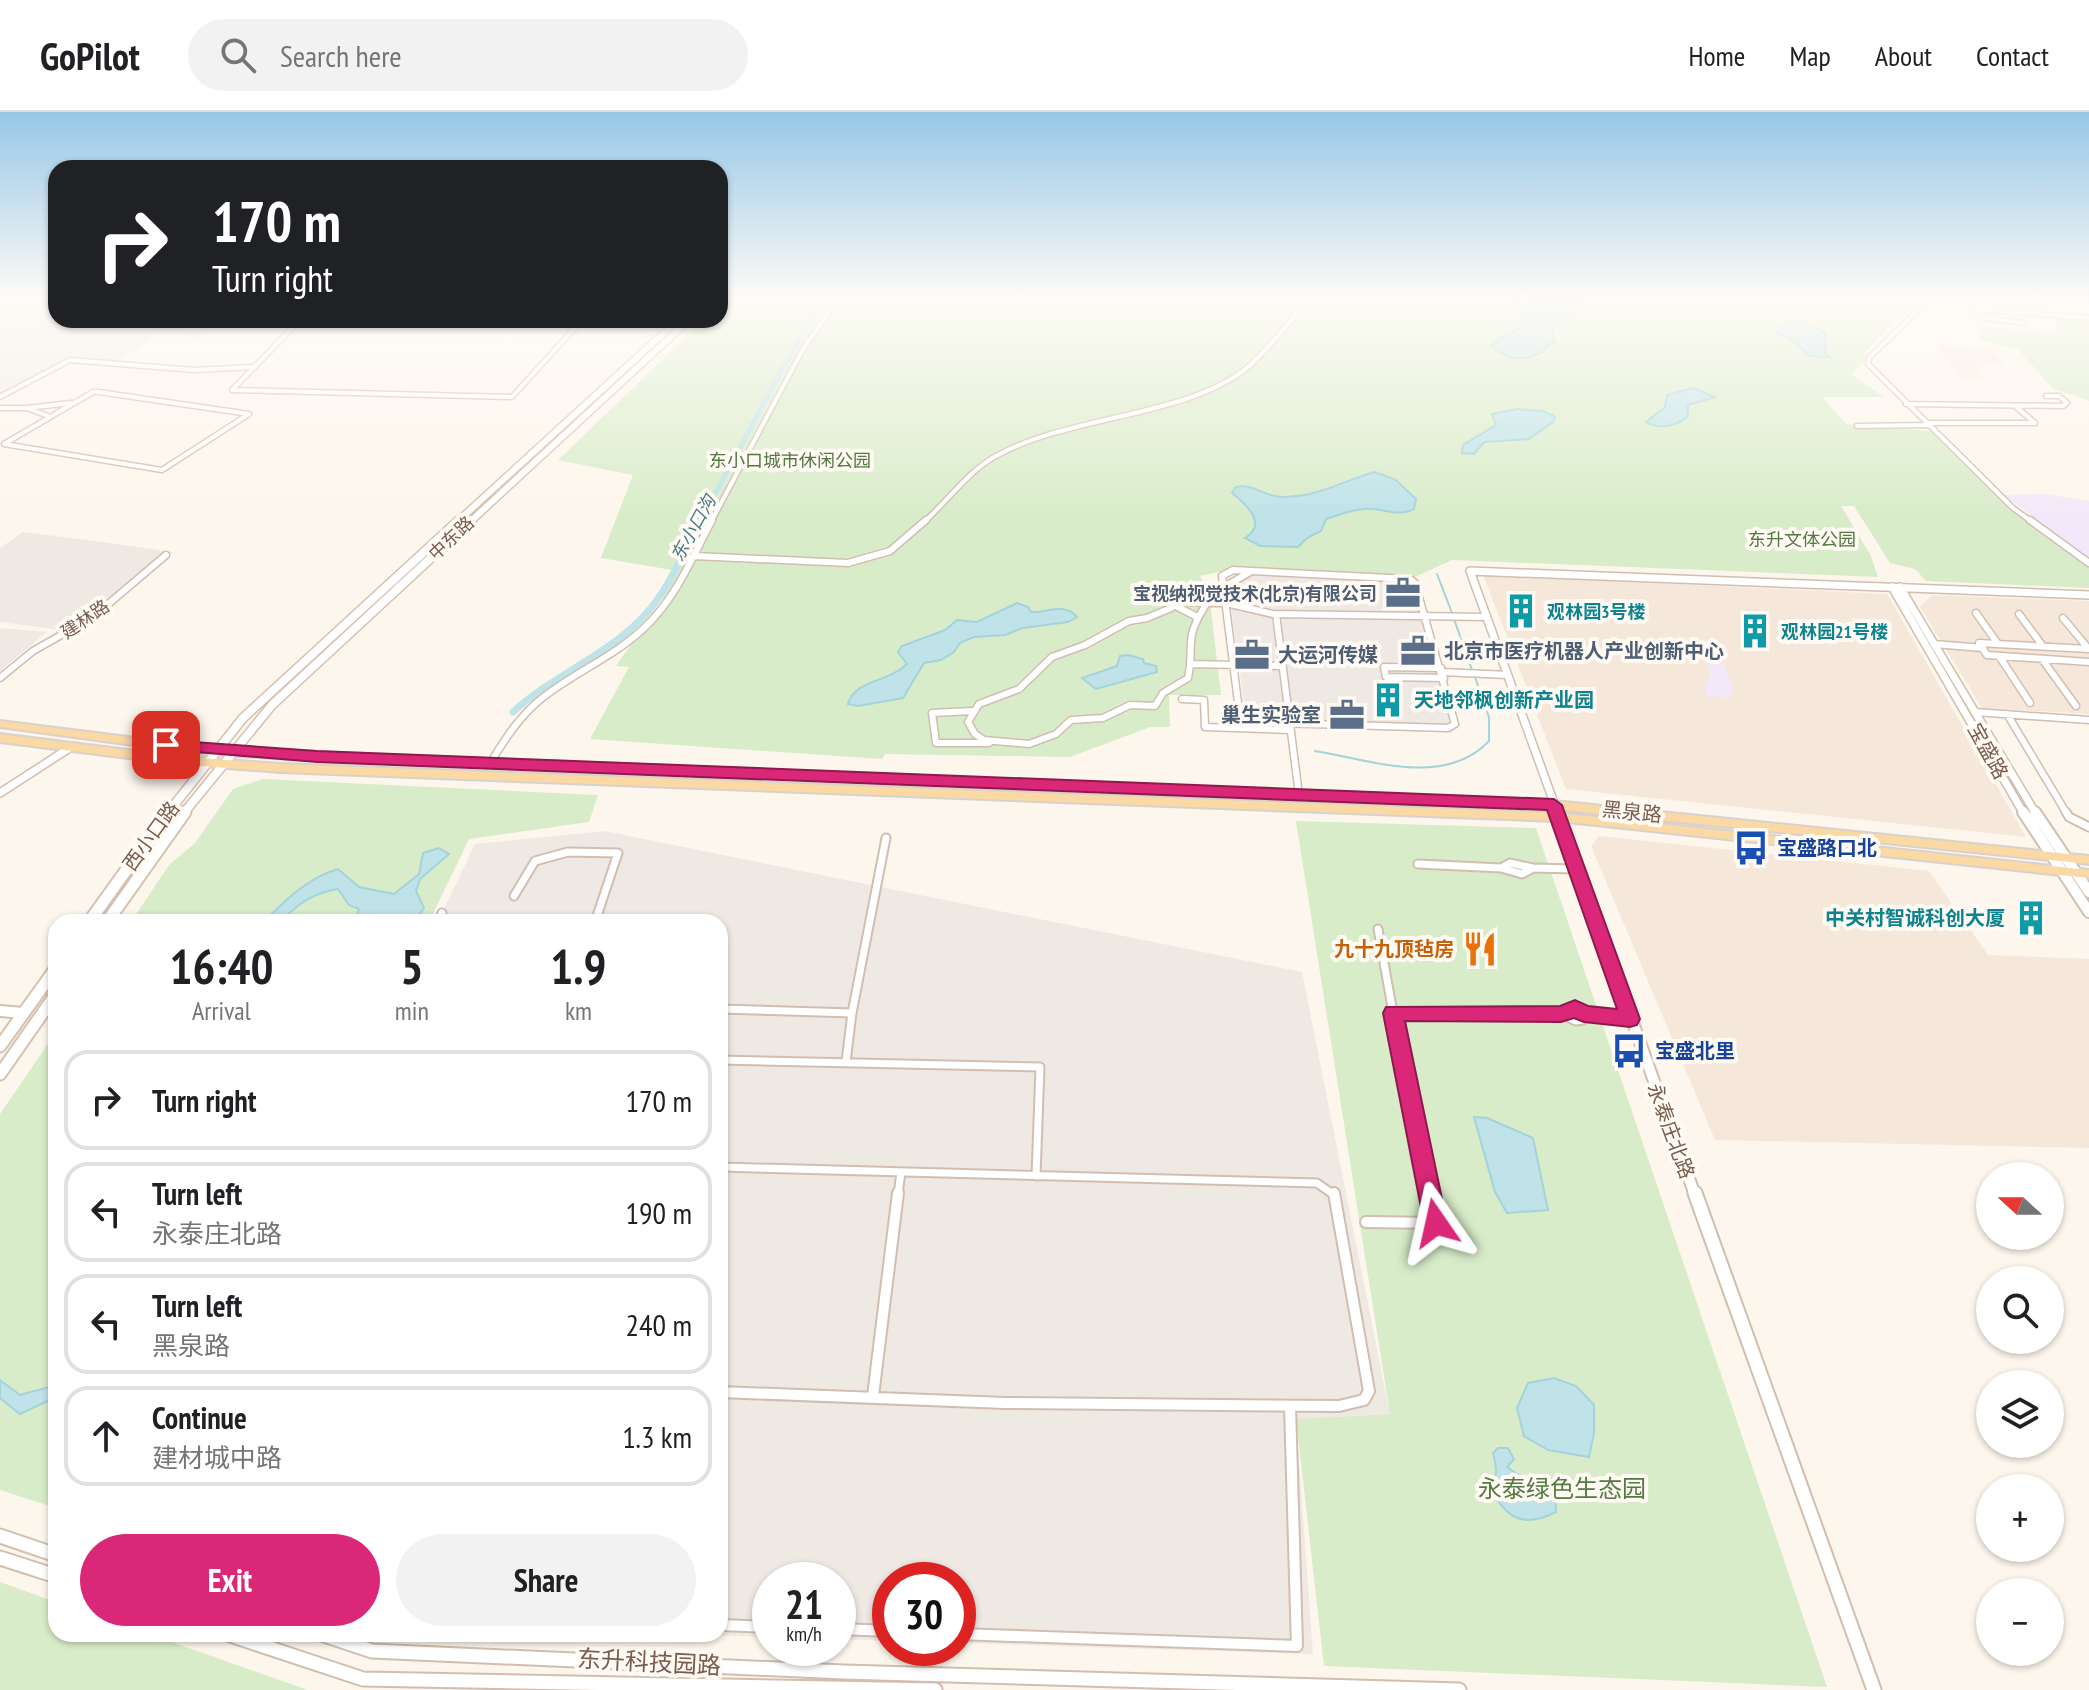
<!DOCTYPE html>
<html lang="en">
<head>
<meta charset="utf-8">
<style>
  :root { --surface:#fff; --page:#f2f2f2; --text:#202124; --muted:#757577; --line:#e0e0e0; --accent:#db2777 }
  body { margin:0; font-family:"PT Sans Narrow","Noto Sans SC",sans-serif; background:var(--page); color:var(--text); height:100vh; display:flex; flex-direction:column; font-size:30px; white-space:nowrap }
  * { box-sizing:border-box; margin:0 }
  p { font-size:26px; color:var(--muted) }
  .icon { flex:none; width:44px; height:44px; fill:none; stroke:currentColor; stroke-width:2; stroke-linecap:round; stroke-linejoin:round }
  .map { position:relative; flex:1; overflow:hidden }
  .drawer { position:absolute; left:48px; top:802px; width:680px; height:728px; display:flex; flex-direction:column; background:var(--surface); border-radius:24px; box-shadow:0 2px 6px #0004 }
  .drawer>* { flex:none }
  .hud { position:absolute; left:48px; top:48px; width:680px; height:168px; border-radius:24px; box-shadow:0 2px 6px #0004; background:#202124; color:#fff; overflow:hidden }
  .needle { width:52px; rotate:291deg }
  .fabs { position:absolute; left:1976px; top:1050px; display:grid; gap:16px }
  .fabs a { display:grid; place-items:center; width:88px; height:88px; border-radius:50%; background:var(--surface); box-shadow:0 2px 6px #0004; font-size:40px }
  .speed { position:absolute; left:752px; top:1450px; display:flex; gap:16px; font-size:40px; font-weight:700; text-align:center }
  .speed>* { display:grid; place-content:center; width:104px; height:104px; border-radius:50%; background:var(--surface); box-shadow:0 2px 6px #0004; line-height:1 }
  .speed small { font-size:20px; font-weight:400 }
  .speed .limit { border:12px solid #d22; background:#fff; color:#111 }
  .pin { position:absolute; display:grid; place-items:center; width:68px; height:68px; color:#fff; margin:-34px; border-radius:16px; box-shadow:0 4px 12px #0006 }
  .me { position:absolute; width:88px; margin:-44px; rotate:349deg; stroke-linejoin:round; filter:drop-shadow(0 0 6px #0008) }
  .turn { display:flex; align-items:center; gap:28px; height:168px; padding:0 32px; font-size:36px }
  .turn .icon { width:104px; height:104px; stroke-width:2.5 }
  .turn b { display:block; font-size:56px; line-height:68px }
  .eta { display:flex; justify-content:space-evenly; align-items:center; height:136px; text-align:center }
  .eta b { font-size:48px; font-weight:700; line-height:56px }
  .button { display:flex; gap:16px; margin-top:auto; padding:16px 32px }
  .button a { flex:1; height:92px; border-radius:48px; background:var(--accent); color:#fff; font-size:32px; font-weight:700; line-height:92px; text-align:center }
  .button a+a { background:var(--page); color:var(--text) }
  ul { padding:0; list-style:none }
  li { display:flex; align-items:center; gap:24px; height:100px; margin:0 16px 12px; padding:0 16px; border:4px solid var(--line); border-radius:24px }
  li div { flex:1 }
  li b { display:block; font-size:30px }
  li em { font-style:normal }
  header { display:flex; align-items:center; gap:48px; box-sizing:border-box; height:112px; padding:0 40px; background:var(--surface); border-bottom:2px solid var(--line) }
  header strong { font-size:38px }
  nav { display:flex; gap:44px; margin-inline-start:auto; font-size:28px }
  .search { width:560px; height:72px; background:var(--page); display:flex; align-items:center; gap:20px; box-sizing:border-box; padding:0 28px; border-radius:44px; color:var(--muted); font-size:30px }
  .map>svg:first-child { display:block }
</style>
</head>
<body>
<header>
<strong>GoPilot</strong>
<div class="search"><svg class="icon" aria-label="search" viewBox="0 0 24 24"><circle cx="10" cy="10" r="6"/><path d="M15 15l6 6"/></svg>Search here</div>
<nav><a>Home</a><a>Map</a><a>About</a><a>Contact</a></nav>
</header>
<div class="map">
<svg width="2089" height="1578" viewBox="0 0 2089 1578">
  <rect width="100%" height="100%" fill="#fdf6ec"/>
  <path fill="#f5e8da" d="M1483,463L1887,482L2026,725L1566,677Z
    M1932,483L2089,489V602L1982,596L1920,495Z
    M1599,724L1929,759L1988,843L2089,847V1036L1715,1028L1591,734Z"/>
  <path fill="#fde8e0" d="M1935,233L1991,237L2006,255L1980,253L1984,259H1979L1987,269L1964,268Z"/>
  <path fill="#efe9e4" d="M30,189L56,192V208H217L196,226L161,221L117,250L74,246L0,286V204Z
    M23,420L95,429L173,440L75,520L0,510V436Z
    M1251,462L1404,467L1411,471L1452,607L1446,613L1246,606L1228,474Z
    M0,516L47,520L0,559Z
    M604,719L1302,860L1390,1302L1296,1307L1313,1542L958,1531V1468H890V1529L838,1527V1468H770V1525L669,1522H720V810H438L475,732Z"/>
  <path fill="#f3e8fa" d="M2044,382L2089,389V446L2004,383Z
    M1705,546L1715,547L1717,552H1724L1735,582H1729L1730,586L1707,584L1703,573H1707L1705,568H1712Z"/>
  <path fill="#d8ecc9" d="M729,185H1919L1866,239L1863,251L1851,262L1884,285H1822L1846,312L1932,319L2010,398L2089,455V476L1926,469L1915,457L1890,451L1854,394H1841L1871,444L1878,465L1452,448L1415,465L1238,456L1200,464L1209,481L1221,583H1169L1170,615H1150L1070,645L885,642L882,647L590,627L629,555L616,554L660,492L678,459L601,446L633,363L558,348L704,208H720V193Z
    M2054,204L2089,207V289L2052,276L2018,237L1980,228V215L2057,221Z
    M263,667L598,683L589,710L469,727L429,810H131L169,753L195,731L233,677Z
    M1296,709L1536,716L1827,1575L1324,1554L1296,1307L1390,1302Z
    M56,920V1396L0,1378V1002Z
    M0,1470L56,1490V1522H149L308,1578H0Z"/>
  <path fill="#bfe3e8" stroke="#a5d3da" stroke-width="2" d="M1517,185H1600C1587,187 1573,188 1570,203L1562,205L1564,210L1552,217L1555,230L1546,234L1544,239C1523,250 1508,249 1492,234C1501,221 1521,222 1527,206L1512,193Z
    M1797,209L1825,220L1826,238L1823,240L1829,245L1810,244L1788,225L1776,222L1783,213Z
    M1693,276L1715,285L1688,293V304C1678,314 1659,318 1646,310L1665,295L1667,283Z
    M1517,297L1543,299L1555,305L1553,310L1529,327L1484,330L1474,342L1462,341L1463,333L1496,313L1492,302Z
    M1375,360L1396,368L1416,387L1414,397C1398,406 1381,395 1364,397C1350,398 1339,403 1326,407L1321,419L1307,426L1298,435L1260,434L1245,426C1268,412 1247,393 1232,381L1236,375C1254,371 1266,386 1284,385C1321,384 1342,369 1375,360Z
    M1017,491L1028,495L1031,500C1047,501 1065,490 1077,505L1068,510L1023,516L1005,523L974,525L960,531L954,540L941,548L924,551L903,586L858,594L848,592C854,568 889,570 907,552L898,540L902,534L945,518L957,508L977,510Z
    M1128,543L1143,547L1144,551L1156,554L1157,560L1096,577L1082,566L1117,554L1120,544Z
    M439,736L449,742L420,767L416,779L424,796L414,810H354L359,797L349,793L338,777C312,781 298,792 280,810H264C286,787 308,766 338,757L359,775L394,782L419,762L423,741Z
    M1474,1005L1487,1006L1533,1026L1548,1098L1507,1101L1495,1080Z
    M1554,1266L1576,1274L1594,1293V1321L1589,1345L1548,1338L1524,1324L1517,1296L1528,1271Z
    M0,1268L20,1283L56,1273V1285L20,1302L0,1286Z
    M1498,1336H1508L1514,1347L1507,1355L1523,1366L1539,1363L1554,1370L1556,1400C1523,1417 1505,1406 1490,1375C1499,1364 1496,1353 1493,1341Z"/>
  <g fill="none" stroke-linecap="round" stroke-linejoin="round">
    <path stroke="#a5d3da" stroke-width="2" d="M1437,462L1452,501
      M1454,507L1472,558
      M1315,639C1370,648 1445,676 1489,629V605L1475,565"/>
    <path stroke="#bfe3e8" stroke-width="5" d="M700,410L821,185"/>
    <path stroke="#bfe3e8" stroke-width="7" d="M513,600C553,563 607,544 644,504C669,478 683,440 701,408"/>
    <g stroke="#d1beb0" stroke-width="7">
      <path id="minor-far3" d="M1656,185L1657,192
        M1931,185L1869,246L1868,252L2013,396L2032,410
        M1961,185L1981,205L2024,211
        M2036,185L2089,188
        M1973,197L2089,206
        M300,208L232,278L512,285L582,208
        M93,280H99L249,302L162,358L4,332Z
        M0,285L70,248L194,258L254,255
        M1906,292L2063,294L2067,291L2059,284H2046
        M0,296H27
        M48,304L27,296L71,291
        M1925,311H2035L2015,294
        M1857,314L1928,313
        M711,410L803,237L840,185
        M924,410C948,389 967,360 996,344C1069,303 1190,305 1249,254C1272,234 1291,207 1311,185"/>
    </g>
    <g stroke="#d1beb0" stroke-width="9">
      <path id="minor-far2" d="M2030,408L2089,451
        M694,444L848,451L890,439L926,408
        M1233,458L1410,467L1415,471L1455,612L1448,616L1245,610L1240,606L1222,464Z
        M1224,475L1250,460
        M1186,485L1196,486L1205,494C1183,529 1195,532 1188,566L1163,581L1155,594L1130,593L1103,606L1071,608L1056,622L1029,632L984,628L975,622L968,610L979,592L1019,577L1052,545L1085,533L1129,509L1147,506L1171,496Z
        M1189,490L1226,491L1273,502L1487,505
        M1174,493L1197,505
        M1976,501L1998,532
        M1276,502L1298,675
        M2019,502L2042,533
        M2063,506L2087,535
        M1934,532L1983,536
        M2089,537L1979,531L1987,543L2089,550
        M1999,544L2030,591
        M2042,547L2076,594
        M1191,552L1282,554
        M1441,556L1384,555L1386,565L1444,566
        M1442,560L1508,563
        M0,566L33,539L93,505L166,443
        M1182,587L1204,588L1205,615L1290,618
        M972,599L932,601L936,631H989
        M1975,600L2089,608
        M2007,602L2067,702
        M494,645C507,624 521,603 541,587C573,561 612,546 643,517C675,488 692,446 712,408"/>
    </g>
    <g stroke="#d1beb0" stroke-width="11">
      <path id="minor-far1" d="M2066,700L2069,705L2089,715
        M1510,751L1533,756L1522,762L1501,756Z
        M1418,752L1501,756
        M1533,756L1577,757
        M514,784L535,749L568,740L618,741L595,810
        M438,810L442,801
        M1378,817L1393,901L1561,902
        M1575,896L1582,899L1583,908L1576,909L1561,902Z
        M720,897L852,901
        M1393,901L1430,1083
        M1584,902L1630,907
        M720,948L1040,955L1036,1064
        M846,950L852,901L886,726
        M720,1055L1317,1071L1334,1083
        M898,1083L901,1060"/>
    </g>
    <g stroke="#d1beb0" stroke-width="14">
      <path id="minor" d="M1366,1110L1436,1111L1430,1081
        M720,1280L1005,1291L1339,1294L1364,1288L1369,1279L1334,1081
        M873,1284L898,1081
        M720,1513L770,1515
        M838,1517L890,1519
        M958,1522L1297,1534L1290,1294"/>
    </g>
    <g stroke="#d1beb0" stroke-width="9">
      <path id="tertiary-far3" d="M0,189L9,185"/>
    </g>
    <g stroke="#d1beb0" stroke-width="10">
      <path id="tertiary-far2" d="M1892,475L2024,702
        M1900,475L2036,702
        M0,681L71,635
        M1558,702L1470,459L2089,483"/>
    </g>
    <g stroke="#d1beb0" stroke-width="14">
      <path id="tertiary-far1" d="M1557,700L1695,1083
        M2023,700L2089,800
        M2035,700L2089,780
        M0,899L23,901"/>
    </g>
    <g stroke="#d1beb0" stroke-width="17">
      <path id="tertiary" d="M1695,1081L1874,1578
        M0,1424L56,1443
        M0,1446L56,1464
        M227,1522L363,1567L935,1578
        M321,1522L372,1539L844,1560L1459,1578"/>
    </g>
    <g stroke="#d6c0b0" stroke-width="9">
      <path id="secondary-far2" d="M0,195L21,185
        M457,410L678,208
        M470,410L689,208"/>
    </g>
    <g stroke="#d6c0b0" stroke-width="11">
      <path id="secondary-far1" d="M167,702L243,606L459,408
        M183,702L272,593L472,408"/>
    </g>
    <g stroke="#d6c0b0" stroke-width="15">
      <path id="secondary" d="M89,810L168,700
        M107,810L185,700
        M0,934L56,856
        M0,962L56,882"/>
    </g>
    <g stroke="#dad1cd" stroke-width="4">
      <path id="primary" d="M0,609L192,633L290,639L1554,689L2089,744V752L1554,697L290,647L192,641L0,615Z
        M0,622L176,644L280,652L1558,701L2089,758V766L1558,709L280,660L176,652L0,630Z"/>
    </g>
    <use href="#minor-far3" stroke="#fff" stroke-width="4"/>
    <use href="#minor-far2" stroke="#fff" stroke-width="6"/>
    <use href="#minor-far1" stroke="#fff" stroke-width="7"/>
    <use href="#minor" stroke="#fff" stroke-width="10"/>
    <use href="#tertiary-far3" stroke="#fff" stroke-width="6"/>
    <use href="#tertiary-far2" stroke="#fff" stroke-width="7"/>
    <use href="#tertiary-far1" stroke="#fff" stroke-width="10"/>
    <use href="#tertiary" stroke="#fff" stroke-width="13"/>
    <use href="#secondary-far2" stroke="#fff" stroke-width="6"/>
    <use href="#secondary-far1" stroke="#fff" stroke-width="8"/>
    <use href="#secondary" stroke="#fff" stroke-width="11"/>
    <use href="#primary" fill="#fbd9a5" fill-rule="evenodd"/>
  </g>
  <linearGradient id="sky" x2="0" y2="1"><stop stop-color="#97c7e8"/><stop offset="0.46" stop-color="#fefbf6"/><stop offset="1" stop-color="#fefbf6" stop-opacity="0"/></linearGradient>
  <rect width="2089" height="406" fill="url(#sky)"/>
  <path fill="#db2777" stroke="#8e194d" stroke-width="2" d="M166,628L317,639L1554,687L1562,693L1640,907L1637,913L1630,915L1584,910L1574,906L1561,910L1405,909L1447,1111L1444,1119L1436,1122L1428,1119L1424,1111L1383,901L1386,895L1560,894L1575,888L1588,894L1617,897L1547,698L317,650L160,637L158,633Z"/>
  <defs>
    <g id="office-bare" transform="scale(2.76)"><path d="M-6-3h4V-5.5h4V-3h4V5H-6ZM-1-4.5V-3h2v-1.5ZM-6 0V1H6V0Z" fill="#5c6f8a" stroke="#fffaf3" stroke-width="2.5" paint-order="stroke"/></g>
    <g id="building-bare" transform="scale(2.76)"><path d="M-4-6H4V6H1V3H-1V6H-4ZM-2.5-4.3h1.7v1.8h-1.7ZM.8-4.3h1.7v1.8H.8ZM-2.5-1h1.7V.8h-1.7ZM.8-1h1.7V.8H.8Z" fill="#0f9aa8" stroke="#fffaf3" stroke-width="2.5" paint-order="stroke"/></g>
    <g id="bus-bare" transform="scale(2.76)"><path d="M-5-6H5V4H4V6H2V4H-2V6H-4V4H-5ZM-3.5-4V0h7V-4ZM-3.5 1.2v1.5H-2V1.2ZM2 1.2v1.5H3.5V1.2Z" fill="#1a4fb4" stroke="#fffaf3" stroke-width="2.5" paint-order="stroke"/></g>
    <g id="restaurant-bare" transform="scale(2.76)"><path d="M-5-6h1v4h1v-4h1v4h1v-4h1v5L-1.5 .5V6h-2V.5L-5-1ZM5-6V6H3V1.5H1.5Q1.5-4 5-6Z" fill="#e8710a" stroke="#fffaf3" stroke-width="2.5" paint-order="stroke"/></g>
  </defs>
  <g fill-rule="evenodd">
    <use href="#office-bare" x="1403" y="481"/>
    <use href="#building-bare" x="1521" y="499"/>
    <use href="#building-bare" x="1755" y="519"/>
    <use href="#office-bare" x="1418" y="539"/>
    <use href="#office-bare" x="1252" y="543"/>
    <use href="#building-bare" x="1388" y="588"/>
    <use href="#office-bare" x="1347" y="603"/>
    <use href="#bus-bare" x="1751" y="736"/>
    <use href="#building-bare" x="2031" y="806"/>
    <use href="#restaurant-bare" x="1480" y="837"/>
    <use href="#bus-bare" x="1629" y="939"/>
  </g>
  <g text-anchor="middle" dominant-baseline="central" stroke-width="8" stroke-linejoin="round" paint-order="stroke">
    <g font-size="18" fill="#537a41" stroke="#fffaf3">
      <text x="790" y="348">东小口城市休闲公园</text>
      <text x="1802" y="427">东升文体公园</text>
    </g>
    <g font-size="18" font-style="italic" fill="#437c86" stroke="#fffaf3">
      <text transform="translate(693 416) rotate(-61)">东小口沟</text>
    </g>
    <g font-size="18" fill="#7a5c4d" stroke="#fffaf3">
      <text transform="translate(451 426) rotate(-43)">中东路</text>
      <text transform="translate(85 507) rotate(-34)">建林路</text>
    </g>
    <g font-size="18" font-weight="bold" fill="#4e5e75" stroke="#fffaf3" text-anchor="end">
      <text x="1377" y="481">宝视纳视觉技术(北京)有限公司</text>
    </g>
    <g font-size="18" font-weight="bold" fill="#0d838f" stroke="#fffaf3" text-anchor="start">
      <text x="1547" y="499">观林园3号楼</text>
      <text x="1781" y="519">观林园21号楼</text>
    </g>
    <g font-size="20" font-weight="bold" fill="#4e5e75" stroke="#fffaf3" text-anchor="start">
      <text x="1444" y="539">北京市医疗机器人产业创新中心</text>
      <text x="1278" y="543">大运河传媒</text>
      <text x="1321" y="603" text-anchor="end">巢生实验室</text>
    </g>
    <g font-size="20" font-weight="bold" fill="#0d838f" stroke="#fffaf3" text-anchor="start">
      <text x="1414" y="588">天地邻枫创新产业园</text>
      <text x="2005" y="806" text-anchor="end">中关村智诚科创大厦</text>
    </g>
    <g font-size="20" fill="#7a5c4d" stroke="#fffaf3">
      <text transform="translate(1988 639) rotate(61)">宝盛路</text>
      <text transform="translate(1632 700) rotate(6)">黑泉路</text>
      <text transform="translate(151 724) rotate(-54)">西小口路</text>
      <text transform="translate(1671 1019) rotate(70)">永泰庄北路</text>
    </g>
    <g font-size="20" font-weight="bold" fill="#164399" stroke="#fffaf3" text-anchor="start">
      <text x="1777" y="736">宝盛路口北</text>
      <text x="1655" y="939">宝盛北里</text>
    </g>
    <g font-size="20" font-weight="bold" fill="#c56008" stroke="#fffaf3" text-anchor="end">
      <text x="1454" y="837">九十九顶毡房</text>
    </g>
    <g font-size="24" fill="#537a41" stroke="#fffaf3">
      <text x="1562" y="1376">永泰绿色生态园</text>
    </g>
    <g font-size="24" fill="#7a5c4d" stroke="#fffaf3">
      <text transform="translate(649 1550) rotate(3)">东升科技园路</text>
    </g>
  </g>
</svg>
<div class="fabs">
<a><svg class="needle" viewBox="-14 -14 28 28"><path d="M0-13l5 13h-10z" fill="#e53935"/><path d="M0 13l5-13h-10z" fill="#757577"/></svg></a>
<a><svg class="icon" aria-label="search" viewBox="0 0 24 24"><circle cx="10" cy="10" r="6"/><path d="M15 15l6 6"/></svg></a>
<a><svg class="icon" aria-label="layers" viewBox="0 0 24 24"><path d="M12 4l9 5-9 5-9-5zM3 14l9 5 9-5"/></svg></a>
<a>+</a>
<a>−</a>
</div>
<div class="speed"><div>21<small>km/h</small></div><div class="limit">30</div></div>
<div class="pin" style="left:166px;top:633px;background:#d93025"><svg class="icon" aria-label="arrive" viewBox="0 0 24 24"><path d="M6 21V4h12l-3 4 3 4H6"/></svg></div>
<svg class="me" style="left:1436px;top:1111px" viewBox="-20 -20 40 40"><path d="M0-17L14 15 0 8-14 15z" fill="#db2777" stroke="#fff" stroke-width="4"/></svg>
<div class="hud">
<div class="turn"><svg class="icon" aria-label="right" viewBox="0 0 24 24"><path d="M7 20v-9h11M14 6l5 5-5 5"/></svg><div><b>170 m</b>Turn right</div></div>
</div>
<section class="drawer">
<div class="eta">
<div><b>16:40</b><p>Arrival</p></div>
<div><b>5</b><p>min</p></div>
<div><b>1.9</b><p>km</p></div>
</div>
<ul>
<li><svg class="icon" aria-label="right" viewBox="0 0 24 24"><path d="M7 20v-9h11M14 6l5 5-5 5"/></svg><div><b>Turn right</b></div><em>170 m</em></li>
<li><svg class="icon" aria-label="left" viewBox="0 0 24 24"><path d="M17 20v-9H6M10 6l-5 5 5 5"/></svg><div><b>Turn left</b><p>永泰庄北路</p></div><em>190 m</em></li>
<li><svg class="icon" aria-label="left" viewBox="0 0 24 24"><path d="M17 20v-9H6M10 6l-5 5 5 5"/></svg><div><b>Turn left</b><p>黑泉路</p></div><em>240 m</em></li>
<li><svg class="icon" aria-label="ahead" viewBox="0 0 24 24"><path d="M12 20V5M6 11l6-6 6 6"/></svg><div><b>Continue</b><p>建材城中路</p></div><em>1.3 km</em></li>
</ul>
<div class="button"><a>Exit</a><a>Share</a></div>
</section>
</div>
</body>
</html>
